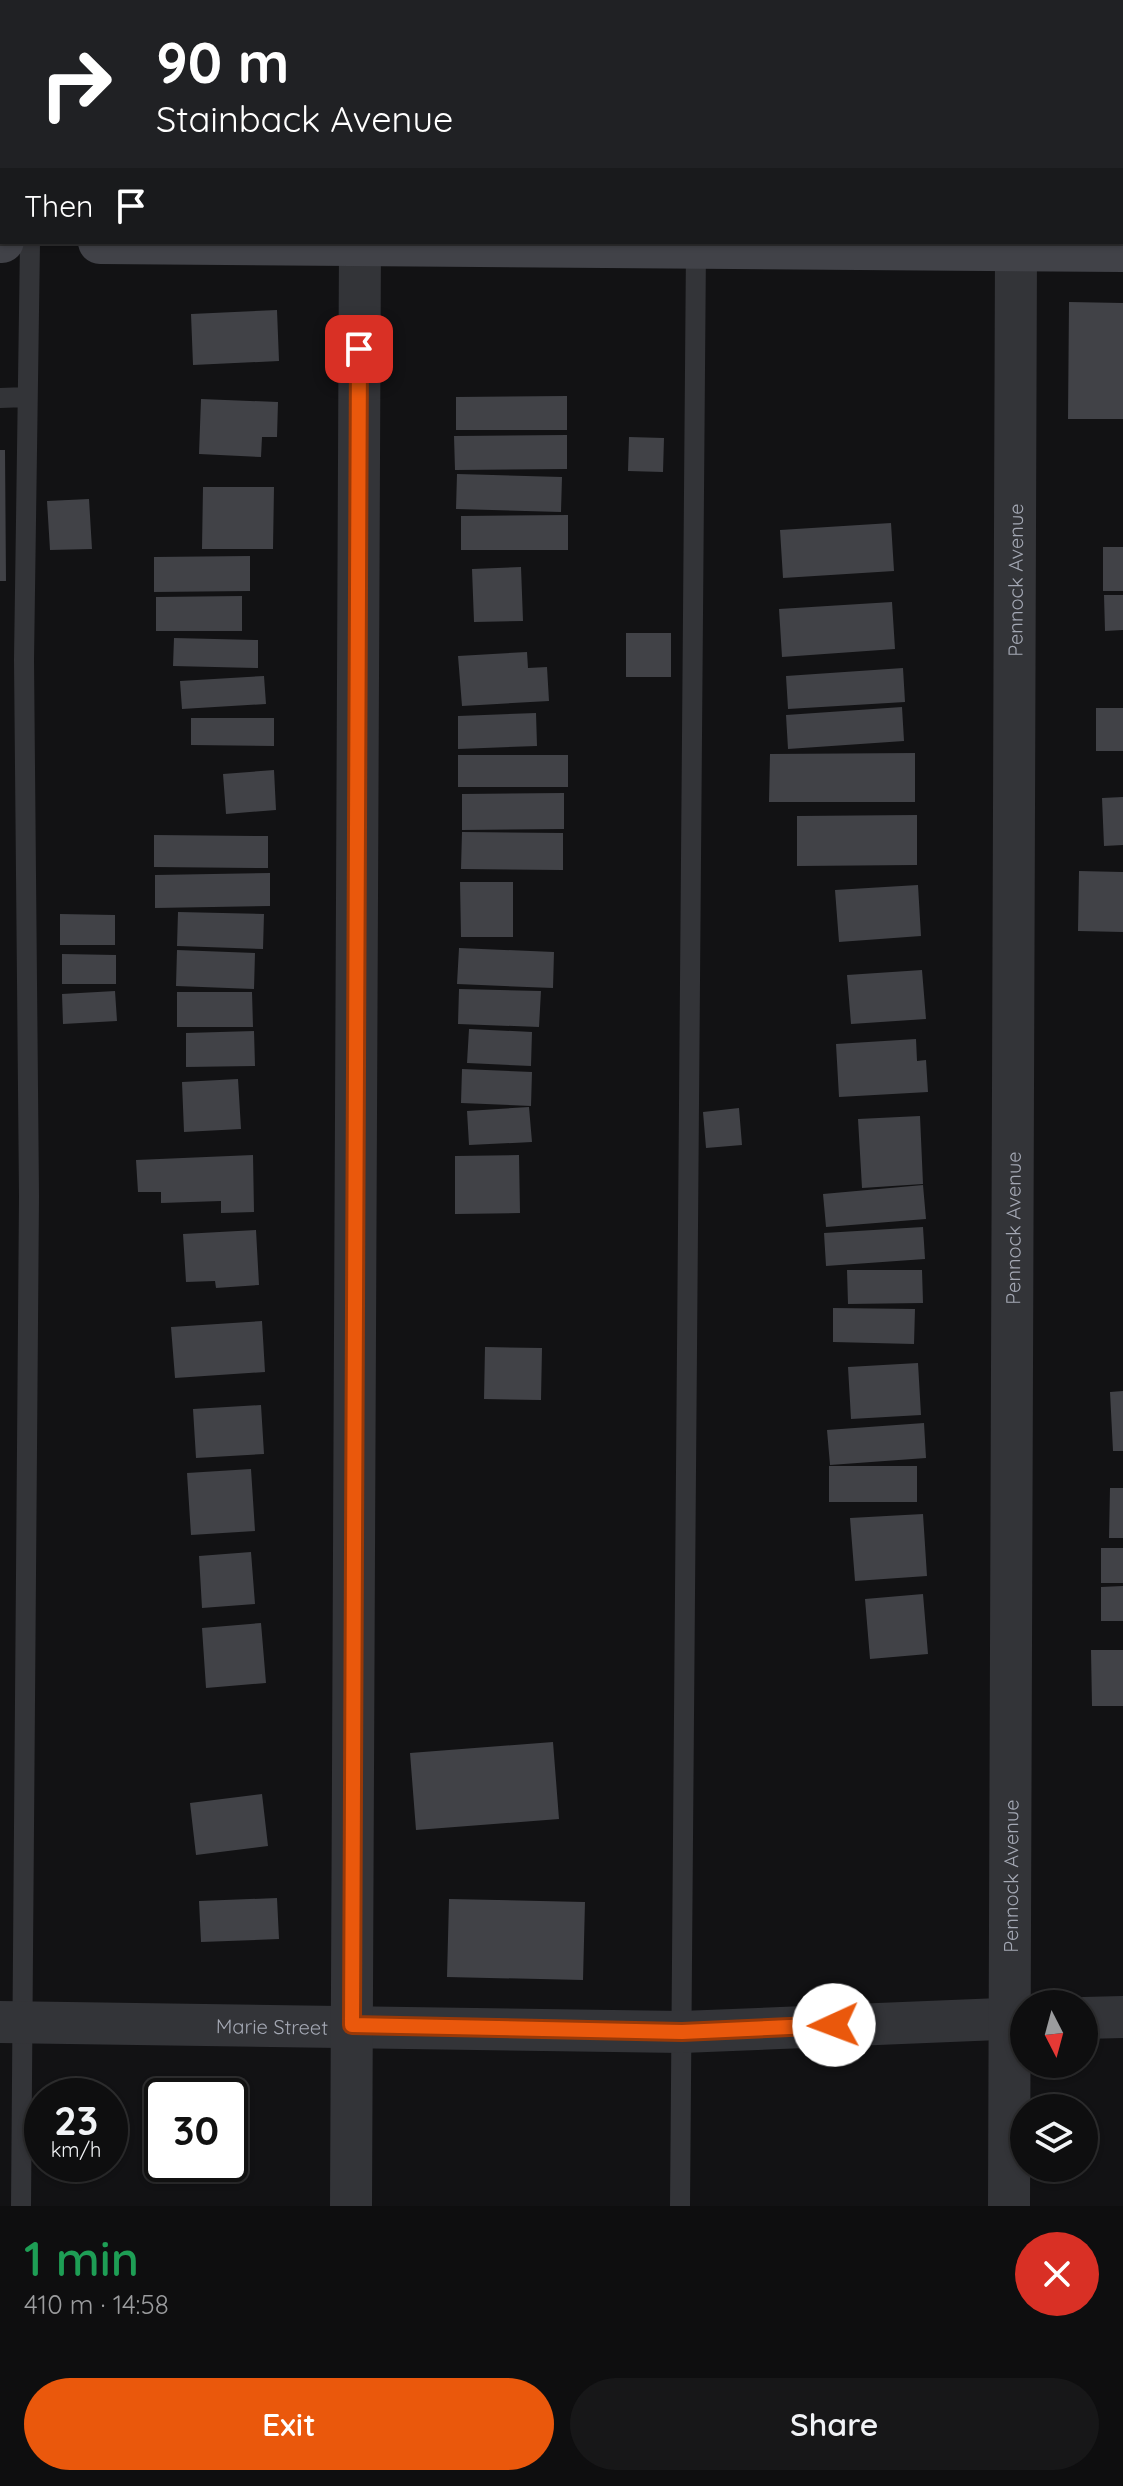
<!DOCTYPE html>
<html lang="en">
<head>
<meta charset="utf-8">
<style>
  :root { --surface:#0e0e0f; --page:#171718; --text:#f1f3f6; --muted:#9b9c9e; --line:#2e2e2f; --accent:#ea580c }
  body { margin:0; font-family:Quicksand,sans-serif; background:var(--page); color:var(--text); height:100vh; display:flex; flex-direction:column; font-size:30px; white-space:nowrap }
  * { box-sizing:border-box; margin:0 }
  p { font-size:26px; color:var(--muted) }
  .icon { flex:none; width:44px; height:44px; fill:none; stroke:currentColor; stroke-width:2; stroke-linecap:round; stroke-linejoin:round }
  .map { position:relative; height:2206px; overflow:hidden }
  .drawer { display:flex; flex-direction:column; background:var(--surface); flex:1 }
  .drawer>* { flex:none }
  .guide { position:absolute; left:0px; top:0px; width:1124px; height:244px; box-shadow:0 2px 6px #0004,0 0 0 2px var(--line); background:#202124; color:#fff; overflow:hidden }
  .needle { width:52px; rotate:174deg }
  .fabs { position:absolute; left:1010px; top:1990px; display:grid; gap:16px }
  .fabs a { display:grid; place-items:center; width:88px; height:88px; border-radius:50%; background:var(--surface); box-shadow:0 2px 6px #0004,0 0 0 2px var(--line); font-size:40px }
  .speed { position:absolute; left:24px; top:2078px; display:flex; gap:16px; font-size:40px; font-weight:700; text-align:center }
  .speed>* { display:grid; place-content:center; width:104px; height:104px; border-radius:50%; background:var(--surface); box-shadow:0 2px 6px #0004,0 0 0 2px var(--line); line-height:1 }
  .speed small { font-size:20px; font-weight:400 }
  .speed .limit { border:4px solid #111; border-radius:12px; background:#fff; color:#111 }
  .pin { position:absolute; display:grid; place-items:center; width:68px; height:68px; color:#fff; margin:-34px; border-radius:16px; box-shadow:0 4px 12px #0006 }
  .me { position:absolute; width:88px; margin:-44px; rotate:268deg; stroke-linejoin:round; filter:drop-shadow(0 0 6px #0008) }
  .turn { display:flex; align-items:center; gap:28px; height:168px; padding:0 24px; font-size:36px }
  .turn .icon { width:104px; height:104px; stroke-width:2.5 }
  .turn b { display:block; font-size:56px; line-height:68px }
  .then { display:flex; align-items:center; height:76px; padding:0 24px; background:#0003; gap:16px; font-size:30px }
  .round { display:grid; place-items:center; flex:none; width:84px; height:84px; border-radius:42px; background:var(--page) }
  .summary { display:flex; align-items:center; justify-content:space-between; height:136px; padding:0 24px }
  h1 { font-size:48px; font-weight:600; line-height:60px; color:#1e9e55 }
  .primary-button { display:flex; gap:16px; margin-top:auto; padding:16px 24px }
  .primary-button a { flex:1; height:92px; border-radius:48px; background:var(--accent); color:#fff; font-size:32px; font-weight:600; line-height:92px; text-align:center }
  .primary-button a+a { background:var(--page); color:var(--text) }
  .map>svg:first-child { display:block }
</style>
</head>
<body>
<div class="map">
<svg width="1123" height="2206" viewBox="0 0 1123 2206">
  <rect width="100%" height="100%" fill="#121214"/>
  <path fill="#414247" d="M1069,302L1123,303V419H1068Z
    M277,310L279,361L193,365L191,314Z
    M567,396V430H456V397Z
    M201,399L278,402L277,437H262L261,457L199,454Z
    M567,435V469L455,470L454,436Z
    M629,437L664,438L663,472L628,471Z
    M0,450H5L6,581H0Z
    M457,474L562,477L561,512L456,509Z
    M203,487H274L273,549H202Z
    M89,499L92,549L50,550L47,501Z
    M568,515V550H461V516Z
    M891,523L894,571L783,578L780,530Z
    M1103,547H1123V591H1103Z
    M250,556V591L154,592V557Z
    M521,567L523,621L474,622L472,569Z
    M1104,595H1123V630L1105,631Z
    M242,596V631H156V597Z
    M892,602L895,649L782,657L779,609Z
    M626,633H671V677H626Z
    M174,638L258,640V668L173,666Z
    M527,652L528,668L547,667L549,701L462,706L458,656Z
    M903,668L905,702L788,709L786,676Z
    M264,676L266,704L182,709L180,681Z
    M902,707L904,741L788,749L786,715Z
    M1096,708H1123V751H1096Z
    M536,713L537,746L458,749V716Z
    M191,718H274V746L191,745Z
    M915,753V802H769L770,754Z
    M458,755H568V787H458Z
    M274,770L276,810L226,814L223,774Z
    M564,793V829L462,830V794Z
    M1123,797V845L1104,846L1102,798Z
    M917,815V865L797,866V816Z
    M462,832L563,833V870L461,869Z
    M154,835L268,836V868L154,867Z
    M1079,871L1123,872V932L1078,931Z
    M270,873V906L155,908V875Z
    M460,882H513V937H461Z
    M918,885L921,936L839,942L835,890Z
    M178,912L264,914L263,949L177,946Z
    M60,914L115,915V945H60Z
    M459,948L554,952L553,988L457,984Z
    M177,950L255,953L254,989L176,986Z
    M62,954L116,955V984H62Z
    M922,970L926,1019L851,1024L847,975Z
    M459,989L541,991L539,1027L458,1024Z
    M115,991L117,1021L63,1024L62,994Z
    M177,992H252L253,1027H177Z
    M469,1029L532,1032L531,1066L467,1063Z
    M254,1031L255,1066L186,1067V1033Z
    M916,1039L917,1061L926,1060L928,1092L839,1097L836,1044Z
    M462,1069L532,1072L531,1106L461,1103Z
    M238,1079L241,1129L184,1132L182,1082Z
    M529,1107L532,1142L469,1145L467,1111Z
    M739,1108L742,1145L706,1148L703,1112Z
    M920,1116L923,1184L862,1188L858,1119Z
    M253,1155L254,1212L221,1213V1201L161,1203V1192H138L136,1160Z
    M519,1155L520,1213L455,1214V1156Z
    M923,1185L926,1219L826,1227L823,1194Z
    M923,1227L925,1259L826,1266L824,1233Z
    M256,1230L259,1285L216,1288L215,1281L186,1282L183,1234Z
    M847,1270H922L923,1303L848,1304Z
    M833,1308L915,1309L914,1344L833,1342Z
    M262,1321L265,1372L175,1378L171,1327Z
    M485,1347L542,1348L541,1400L484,1399Z
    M918,1363L921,1415L851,1419L848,1367Z
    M1123,1391V1451H1113L1110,1392Z
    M261,1405L264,1454L196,1458L193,1409Z
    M924,1423L926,1458L830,1465L827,1430Z
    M829,1466H917V1502H829Z
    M251,1469L255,1531L191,1535L187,1473Z
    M1110,1488H1123V1538H1109Z
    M923,1514L927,1576L855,1581L850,1518Z
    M1101,1548H1123V1583H1101Z
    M251,1552L255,1604L202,1608L199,1556Z
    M1123,1586V1621H1101V1587Z
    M923,1594L928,1654L870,1659L865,1599Z
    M261,1623L266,1683L206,1688L202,1628Z
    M1091,1650H1123V1706H1092Z
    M553,1742L559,1819L416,1830L410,1753Z
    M262,1794L268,1846L196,1855L190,1803Z
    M277,1898L279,1939L201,1942L199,1901Z
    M449,1899L585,1902L583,1980L447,1977Z"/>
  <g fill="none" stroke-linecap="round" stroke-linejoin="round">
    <path stroke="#333438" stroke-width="20" d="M36,2V0
      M649,2V0
      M0,101H2
      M0,196H2
      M0,398L27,397
      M21,2206L29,1196L24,660L30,242
      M680,2206L696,247"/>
    <g stroke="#333438" stroke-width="42">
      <path d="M980,0V2"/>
      <path d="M337,2V0"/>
      <path d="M1084,2018L1123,2017"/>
      <path id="s1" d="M0,2022L682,2032L1024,2018"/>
      <path d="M351,2206L360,244"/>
      <path id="s2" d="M1009,2206L1016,250"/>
    </g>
    <path stroke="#414248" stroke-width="44" d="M0,241H2
      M100,242L1123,250"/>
  </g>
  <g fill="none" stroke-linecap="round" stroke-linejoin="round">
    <g stroke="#983908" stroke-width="20">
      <path id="route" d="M359,349L352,2025L682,2032L834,2025"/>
    </g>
    <use href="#route" stroke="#ea580c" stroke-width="14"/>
  </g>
  <g text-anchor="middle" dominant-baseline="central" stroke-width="6" stroke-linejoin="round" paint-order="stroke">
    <g font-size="20" fill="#a4a8b4" stroke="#0d0d0e">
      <text stroke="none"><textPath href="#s2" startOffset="1626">Pennock Avenue</textPath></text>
      <text stroke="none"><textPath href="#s2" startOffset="978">Pennock Avenue</textPath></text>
      <text stroke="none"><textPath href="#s2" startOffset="330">Pennock Avenue</textPath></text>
      <text stroke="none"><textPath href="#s1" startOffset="272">Marie Street</textPath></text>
    </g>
  </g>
</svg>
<div class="fabs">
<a><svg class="needle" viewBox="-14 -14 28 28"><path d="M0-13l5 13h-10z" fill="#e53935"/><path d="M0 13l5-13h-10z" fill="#9b9c9e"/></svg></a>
<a><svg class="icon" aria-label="layers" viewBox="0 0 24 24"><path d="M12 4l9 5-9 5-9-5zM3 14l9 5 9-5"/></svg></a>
</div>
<div class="speed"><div>23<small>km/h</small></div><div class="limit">30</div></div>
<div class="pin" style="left:359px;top:349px;background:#d93025"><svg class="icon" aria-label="arrive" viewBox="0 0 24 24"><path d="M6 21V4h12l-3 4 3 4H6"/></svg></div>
<svg class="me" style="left:834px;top:2025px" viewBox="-20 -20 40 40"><circle r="19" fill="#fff"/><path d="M0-13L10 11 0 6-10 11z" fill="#ea580c"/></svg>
<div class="guide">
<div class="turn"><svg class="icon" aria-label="right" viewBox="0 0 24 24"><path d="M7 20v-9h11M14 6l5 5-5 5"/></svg><div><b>90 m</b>Stainback Avenue</div></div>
<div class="then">Then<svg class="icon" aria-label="arrive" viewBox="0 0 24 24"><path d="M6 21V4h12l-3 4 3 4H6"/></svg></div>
</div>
</div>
<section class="drawer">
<div class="summary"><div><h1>1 min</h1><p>410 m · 14:58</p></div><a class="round" style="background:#d93025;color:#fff"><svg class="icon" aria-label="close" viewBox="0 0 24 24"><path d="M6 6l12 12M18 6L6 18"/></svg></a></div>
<div class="primary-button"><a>Exit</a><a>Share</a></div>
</section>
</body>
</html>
